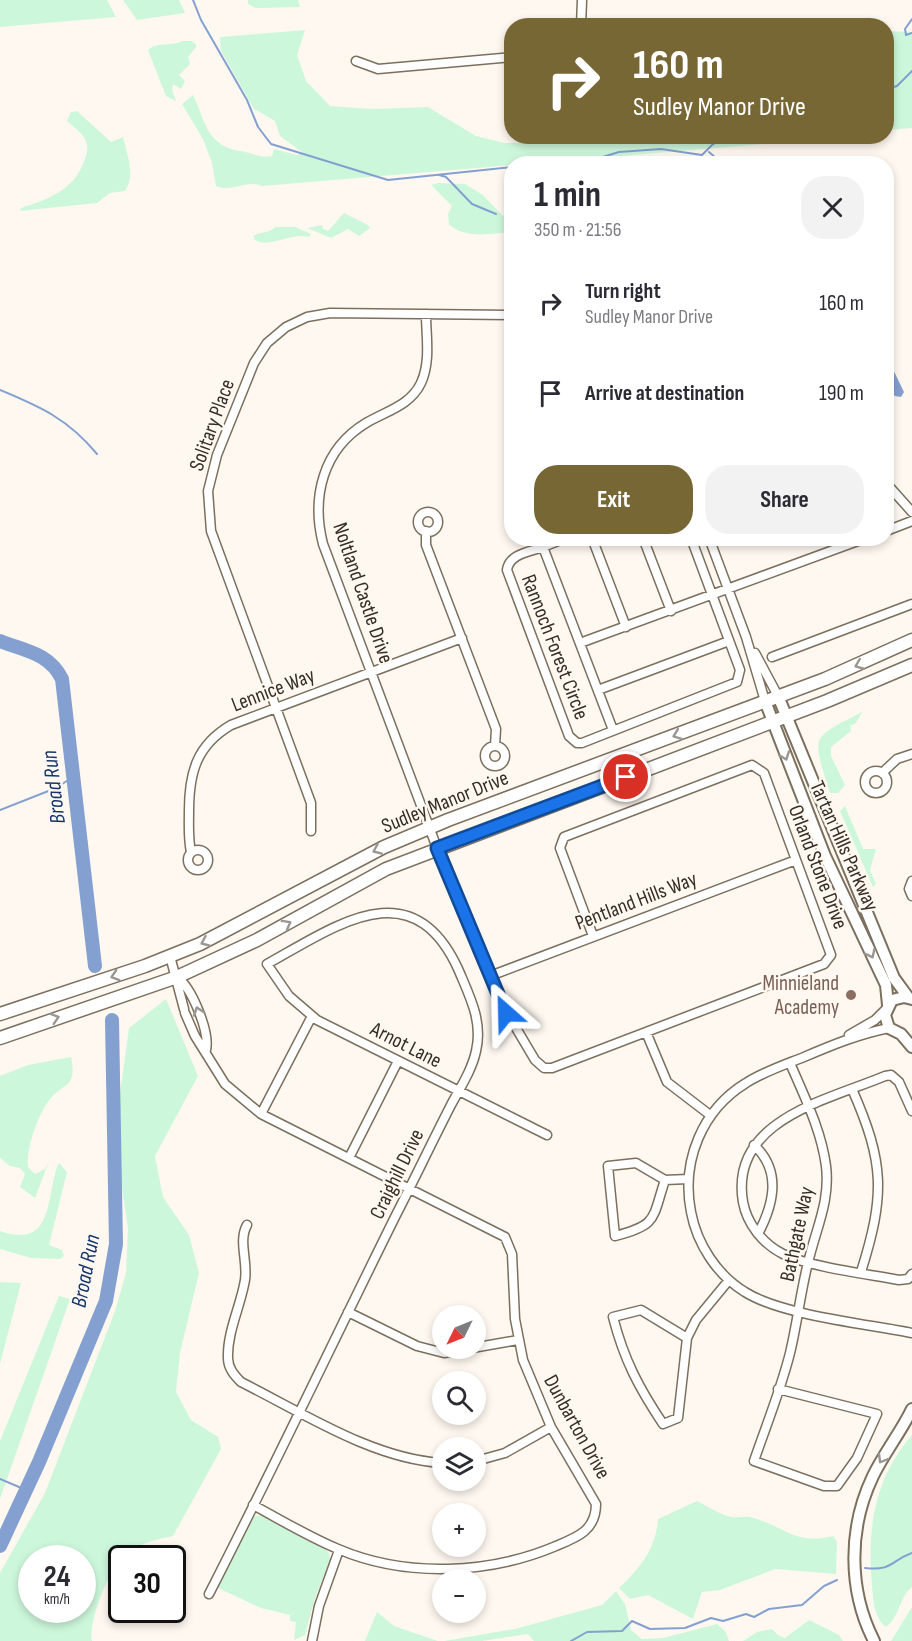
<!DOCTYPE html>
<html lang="en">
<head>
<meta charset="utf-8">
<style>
  :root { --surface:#fff; --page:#f2f2f3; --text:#2b2b33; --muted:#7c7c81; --accent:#776735 }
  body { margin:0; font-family:"Sofia Sans Condensed",sans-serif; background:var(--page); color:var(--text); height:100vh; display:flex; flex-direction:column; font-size:22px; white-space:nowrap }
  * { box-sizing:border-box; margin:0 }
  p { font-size:20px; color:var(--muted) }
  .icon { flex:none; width:33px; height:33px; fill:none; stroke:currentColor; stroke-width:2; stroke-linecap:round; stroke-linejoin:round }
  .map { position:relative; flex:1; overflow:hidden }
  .panel { position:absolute; left:504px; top:156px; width:390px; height:390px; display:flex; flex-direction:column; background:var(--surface); border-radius:24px; box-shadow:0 3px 9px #0003 }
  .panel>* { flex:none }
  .banner { position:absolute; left:504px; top:18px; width:390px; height:126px; border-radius:24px; box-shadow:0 3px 9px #0003; background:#776735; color:#fff; overflow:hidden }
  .needle { width:39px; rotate:227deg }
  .controls { position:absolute; left:432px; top:1305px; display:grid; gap:12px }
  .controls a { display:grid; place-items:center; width:54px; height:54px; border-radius:50%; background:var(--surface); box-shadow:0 3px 9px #0003; font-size:30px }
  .speed { position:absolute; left:18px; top:1545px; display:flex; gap:12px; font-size:30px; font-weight:700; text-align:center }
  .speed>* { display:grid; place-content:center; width:78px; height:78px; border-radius:50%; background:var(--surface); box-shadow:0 3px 9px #0003; line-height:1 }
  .speed small { font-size:15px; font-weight:400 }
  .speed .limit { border:3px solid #111; border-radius:9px; background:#fff; color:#111 }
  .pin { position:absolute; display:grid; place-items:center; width:51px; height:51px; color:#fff; margin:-26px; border:3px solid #fff; border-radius:50%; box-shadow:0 2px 6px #0007 }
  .me { position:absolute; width:66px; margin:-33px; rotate:335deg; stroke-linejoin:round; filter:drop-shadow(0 0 4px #0008) }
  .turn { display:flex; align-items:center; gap:21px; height:126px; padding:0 30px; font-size:27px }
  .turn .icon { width:78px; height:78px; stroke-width:2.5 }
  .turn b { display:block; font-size:42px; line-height:51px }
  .round { display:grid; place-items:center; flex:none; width:63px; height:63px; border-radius:24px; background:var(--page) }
  .head { display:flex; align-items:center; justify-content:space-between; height:102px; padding:0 30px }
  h1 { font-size:36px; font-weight:700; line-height:45px }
  .cta { display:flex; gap:12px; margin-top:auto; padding:12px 30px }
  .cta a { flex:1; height:69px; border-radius:24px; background:var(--accent); color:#fff; font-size:24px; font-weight:700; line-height:69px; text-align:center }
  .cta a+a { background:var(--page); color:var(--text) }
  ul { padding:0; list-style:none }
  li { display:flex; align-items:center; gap:18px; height:90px; padding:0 30px }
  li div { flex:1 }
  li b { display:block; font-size:22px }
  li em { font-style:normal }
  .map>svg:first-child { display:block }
</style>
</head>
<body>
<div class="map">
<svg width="912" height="1641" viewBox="0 0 912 1641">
  <rect width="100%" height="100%" fill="#fef8f0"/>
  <path fill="#cdf7db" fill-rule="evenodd" d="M0,0H107L116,17L0,27Z
    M123,0H179L185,13L137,20Z
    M248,0H298L300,7L256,8L248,4Z
    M305,30L297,55L306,81L330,106L371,109L428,107L476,136L505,143L582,142L607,136L826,137L800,141L262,186C246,179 233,193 216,186L212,163L203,139L182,104L193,95C206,122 206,145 240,151C252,152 259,159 272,156L274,149L297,155L303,153L280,136L275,121L254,109L221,51L220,37Z
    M887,31L912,32V128L887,130Z
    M182,41H192L197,46L188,57L190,64L179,75L185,81L181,89L173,84L172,90L176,101L166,96L148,50C158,41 171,47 182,41Z
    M77,111L111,142L123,137C127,154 136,176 125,191L110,193L97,203L20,211L21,208C48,199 72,191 83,164C86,156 89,149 86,141C82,132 74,128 67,121L71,112Z
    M439,183L465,184L483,195L503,216L511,210V232C493,234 463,239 449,224L448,214L452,206L431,185Z
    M344,213L368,225L370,228L359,236L348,229L331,238L307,228L323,225L322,228L328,231Z
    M275,227H295L311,234L309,237C292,232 269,249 255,240L253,236C261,231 269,234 275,227Z
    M862,712L856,723L850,726L851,731L831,747V756L845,785L838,793H830C812,735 809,739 862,712Z
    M845,806L863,849H876L870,870L876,884L873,887L840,811Z
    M166,999L198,1076L155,1156L163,1197L189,1235L199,1273L180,1353L176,1392L191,1420L218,1437L221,1449L173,1536C155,1540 135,1544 122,1558C108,1572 88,1622 92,1641H0V1573L45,1493L115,1311L126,1273L128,1229L120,1173V1094L129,1028ZM32,1558H82V1610H32Z
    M71,1057C78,1091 61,1082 48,1102C37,1117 26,1150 28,1167L35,1174L45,1169L50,1159L35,1198L20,1187L25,1174L20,1168L10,1166L0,1158V1076L28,1065Z
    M59,1163L67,1172L49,1245L62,1250L64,1256L60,1259L31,1258L0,1249V1231C57,1251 45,1191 59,1163Z
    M0,1282L21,1283L0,1364Z
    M59,1296L70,1299L0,1499V1441Z
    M912,1435V1587C899,1597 900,1617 886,1627C874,1618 873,1599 872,1585C867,1528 874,1479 912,1435Z
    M697,1501C707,1506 719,1514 731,1517C739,1518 746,1515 754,1518C788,1528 794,1545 833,1536L837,1542L836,1574L775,1569L720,1590L702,1592L693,1619L648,1595L630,1599L619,1588C640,1568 656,1549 658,1519Z
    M262,1515L324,1547L329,1553L330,1560L315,1598L305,1635L294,1640L296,1622L290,1621V1615L261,1608L216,1587L250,1520L255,1516Z
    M616,1591L625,1604L631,1630L642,1639L663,1638L717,1624L726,1632L729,1641H534L528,1634L482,1641H444L515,1629L602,1605Z
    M912,1607V1641H890H891Z
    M377,1612L394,1626L438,1641H365Z
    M809,1620L839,1635L843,1641H743L757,1632L772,1629L778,1635L785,1638Z"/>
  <path fill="#84a0d0" d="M886,355L904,392L901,397L895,396L887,389Z"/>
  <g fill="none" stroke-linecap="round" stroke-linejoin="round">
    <path stroke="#84a0d0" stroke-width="2" d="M193,0L201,20L247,100L258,127L271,144L388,180L512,167
      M912,19L905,29L906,35L912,33
      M886,89L897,86L912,71
      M774,136L780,141L797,136
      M709,152L723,164
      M552,164L596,159L619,152L661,149L702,155L712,145L726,136
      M439,175L446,177L472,204L496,214
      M0,390C41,407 68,419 97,454
      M0,810L56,788L73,777
      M0,1479L26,1490
      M865,1568C893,1571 890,1561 912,1553
      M571,1641L587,1632L622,1631L632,1621L650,1629L685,1628L711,1618L723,1621L746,1614L754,1617L769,1609L802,1605L824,1586L837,1580"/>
    <path stroke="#84a0d0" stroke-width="14" d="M0,641C25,651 49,653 62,679L95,966
      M0,1546L39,1462L106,1301L116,1244L112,1020"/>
    <g stroke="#7c6f5d" stroke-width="11">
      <path id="minor" d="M581,26L582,0
        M356,61L378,69L512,57
        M426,314C426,336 431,361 421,383C410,406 386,411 366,423C323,449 311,497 323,544L437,848L500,1001L535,1060L544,1068H552L824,964L831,955L764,773L752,765L564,837L560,848L593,936
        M512,439V444
        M886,483L912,512
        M418 522a10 10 0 1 1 20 0a10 10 0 1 1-20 0Z
        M426,531V545L496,729L495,746
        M886,531L912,521
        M541,538L543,547L566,538
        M592,538L626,627
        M643,538L671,611
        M709,538L746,637L765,701
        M580,643L866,538
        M755,653L778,696
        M772,657L912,604
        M598,690L729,641
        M613,730L543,547C529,552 509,554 507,570L569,736L577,743H582L737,682L740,670L691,538
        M485 756a10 10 0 1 1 20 0a10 10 0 1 1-20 0Z
        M865 782a11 11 0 1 1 22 0a11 11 0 1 1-22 0Z
        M882,773L897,759L912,754
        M311,831V803L211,531L208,491L217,455L254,363L267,343L286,327L307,317L330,313L512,315
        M188 860a10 10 0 1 1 20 0a10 10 0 1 1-20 0Z
        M191,852C188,838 189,825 189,811C189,772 197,745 231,725L462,638
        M912,881L909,889L912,896
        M170,956L184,1009
        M490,976L796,860
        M177,977C192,988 210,1032 206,1050
        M185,1013L195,1036L225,1084L261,1114L505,1237L512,1254L515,1319L523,1360L551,1427L596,1504C596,1530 578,1537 556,1546C490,1574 406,1578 338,1549C309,1537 281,1520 253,1505
        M889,1028C859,1034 832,1045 804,1057C784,1065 763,1072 746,1083C702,1110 681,1161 691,1212C697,1244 717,1275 745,1292C781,1315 867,1324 912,1333
        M646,1032L667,1082L710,1115
        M849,1035L875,1020L886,1009
        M852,1089C885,1164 885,1195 861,1272
        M912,1111L899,1082L891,1075L885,1076C828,1100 729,1120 743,1202C747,1224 763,1244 783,1254C810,1267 867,1274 899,1280L908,1279L912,1274
        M261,1114L312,1016
        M754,1145C782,1171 774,1204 758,1234
        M349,1158L398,1061
        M665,1180C652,1219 658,1225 615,1236L608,1166L636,1163L665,1180L688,1179
        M247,1225C238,1241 248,1261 245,1280C241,1305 227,1332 228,1358C228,1368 234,1375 241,1382C303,1413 373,1459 442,1463
        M348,1312L417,1346L444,1353L518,1340
        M687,1338L678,1418L663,1424C639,1388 624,1360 613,1317L641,1310L687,1338L696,1320L729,1280
        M778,1389L877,1414L857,1458L837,1486H824L754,1461C766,1426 781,1389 790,1353C798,1320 801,1287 810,1255C818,1224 830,1199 826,1166C821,1129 804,1096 790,1063
        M476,1461L505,1453L551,1427
        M209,1594C273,1469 333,1342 395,1217C414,1180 432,1142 451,1105C460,1088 472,1070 476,1051C483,1022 470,997 459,971C413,868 336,926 267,964L289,996L317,1020L547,1135
        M312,1641L319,1606L339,1550"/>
    </g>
    <g stroke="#7c6f5d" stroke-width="14">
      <path id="tertiary" d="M778,696L894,978L908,997
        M765,701L825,856L886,985L888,1005
        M912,999L904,997L892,1000L885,1015L889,1028L901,1034L912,1047
        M874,1641C848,1590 848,1528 873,1476C884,1453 901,1432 912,1409"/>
    </g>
    <g stroke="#7c6f5d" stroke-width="15">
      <path id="secondary" d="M0,1014L145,966L200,944L384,847L448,820L825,679L912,640
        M0,1038L177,977L257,940L386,869L827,701L912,665"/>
    </g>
    <use href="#minor" stroke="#fff" stroke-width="8"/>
    <use href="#tertiary" stroke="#fff" stroke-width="10"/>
    <use href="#secondary" stroke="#fff" stroke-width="12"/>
  </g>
  <defs><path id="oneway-chevron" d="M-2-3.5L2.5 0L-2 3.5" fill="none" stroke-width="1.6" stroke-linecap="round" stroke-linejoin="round" transform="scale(1.5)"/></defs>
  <g stroke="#9a9692">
    <use href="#oneway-chevron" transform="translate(859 665) rotate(158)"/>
    <use href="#oneway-chevron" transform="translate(677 735) rotate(159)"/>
    <use href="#oneway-chevron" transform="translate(785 756) rotate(70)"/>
    <use href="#oneway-chevron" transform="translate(377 850) rotate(156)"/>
    <use href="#oneway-chevron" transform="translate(287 924) rotate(-29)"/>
    <use href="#oneway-chevron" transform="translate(205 942) rotate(156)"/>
    <use href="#oneway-chevron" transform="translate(871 954) rotate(64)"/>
    <use href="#oneway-chevron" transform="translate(115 976) rotate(162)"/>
    <use href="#oneway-chevron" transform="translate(198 1011) rotate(-109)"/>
    <use href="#oneway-chevron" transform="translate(55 1018) rotate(-18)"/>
    <use href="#oneway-chevron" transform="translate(882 1459) rotate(120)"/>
  </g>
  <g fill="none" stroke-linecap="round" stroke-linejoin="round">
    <g stroke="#114b97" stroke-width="15">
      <path id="route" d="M506,1013L437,848L626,777"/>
    </g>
    <use href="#route" stroke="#1a73e8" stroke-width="10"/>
  </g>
  <circle fill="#8d6e63" stroke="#fef8f0" stroke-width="2" cx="851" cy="995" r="6"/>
  <g text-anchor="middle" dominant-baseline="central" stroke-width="5" stroke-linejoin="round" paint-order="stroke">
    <g font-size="21" fill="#342e26" stroke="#fef8f0">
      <text transform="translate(212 425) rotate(-70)">Solitary Place</text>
      <text transform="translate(363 593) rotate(71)">Noltland Castle Drive</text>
      <text transform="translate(555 647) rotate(69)">Rannoch Forest Circle</text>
      <text transform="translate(273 690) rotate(-21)">Lennice Way</text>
      <text transform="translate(445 802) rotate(-22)">Sudley Manor Drive</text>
      <text transform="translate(844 846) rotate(66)">Tartan Hills Parkway</text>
      <text transform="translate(818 867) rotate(69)">Orland Stone Drive</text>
      <text transform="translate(636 901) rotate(-21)">Pentland Hills Way</text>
      <text transform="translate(406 1045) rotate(27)">Arnot Lane</text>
      <text transform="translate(397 1174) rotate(-64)">Craighill Drive</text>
      <text transform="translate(797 1234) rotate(-78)">Bathgate Way</text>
      <text transform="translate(577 1427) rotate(61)">Dunbarton Drive</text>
    </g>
    <g font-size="21" fill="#785e54" stroke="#fef8f0" text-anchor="end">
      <text x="839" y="983">Minnieland<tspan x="839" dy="24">Academy</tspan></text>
    </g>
    <g font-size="22" font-style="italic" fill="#14346d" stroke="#fef8f0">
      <text transform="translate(54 787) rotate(-97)">Broad Run</text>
      <text transform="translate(86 1271) rotate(-79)">Broad Run</text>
    </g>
  </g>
</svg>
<div class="controls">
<a><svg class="needle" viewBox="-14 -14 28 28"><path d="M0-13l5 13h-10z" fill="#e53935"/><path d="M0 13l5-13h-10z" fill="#7c7c81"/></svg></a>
<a><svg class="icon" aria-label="search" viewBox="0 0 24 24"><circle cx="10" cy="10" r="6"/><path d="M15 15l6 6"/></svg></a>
<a><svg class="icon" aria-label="layers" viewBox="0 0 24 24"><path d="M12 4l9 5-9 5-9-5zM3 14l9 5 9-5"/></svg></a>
<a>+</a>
<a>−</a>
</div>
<div class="speed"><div>24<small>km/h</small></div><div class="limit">30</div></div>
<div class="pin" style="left:626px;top:777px;background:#d93025"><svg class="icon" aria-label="arrive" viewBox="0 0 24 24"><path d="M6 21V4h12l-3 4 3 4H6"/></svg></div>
<svg class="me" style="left:506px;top:1013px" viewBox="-20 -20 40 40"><path d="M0-17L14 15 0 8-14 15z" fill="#1a73e8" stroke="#fff" stroke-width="4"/></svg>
<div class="banner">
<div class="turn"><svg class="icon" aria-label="right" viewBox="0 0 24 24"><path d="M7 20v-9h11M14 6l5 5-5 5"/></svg><div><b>160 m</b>Sudley Manor Drive</div></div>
</div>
<section class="panel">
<div class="head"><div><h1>1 min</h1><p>350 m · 21:56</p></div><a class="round"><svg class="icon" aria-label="close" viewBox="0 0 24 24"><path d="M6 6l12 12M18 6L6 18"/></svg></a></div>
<ul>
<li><svg class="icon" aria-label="right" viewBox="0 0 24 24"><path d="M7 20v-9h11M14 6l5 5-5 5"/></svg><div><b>Turn right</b><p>Sudley Manor Drive</p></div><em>160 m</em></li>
<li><svg class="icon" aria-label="arrive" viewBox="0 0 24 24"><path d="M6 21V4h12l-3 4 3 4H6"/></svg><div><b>Arrive at destination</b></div><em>190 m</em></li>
</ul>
<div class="cta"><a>Exit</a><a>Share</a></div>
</section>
</div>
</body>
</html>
